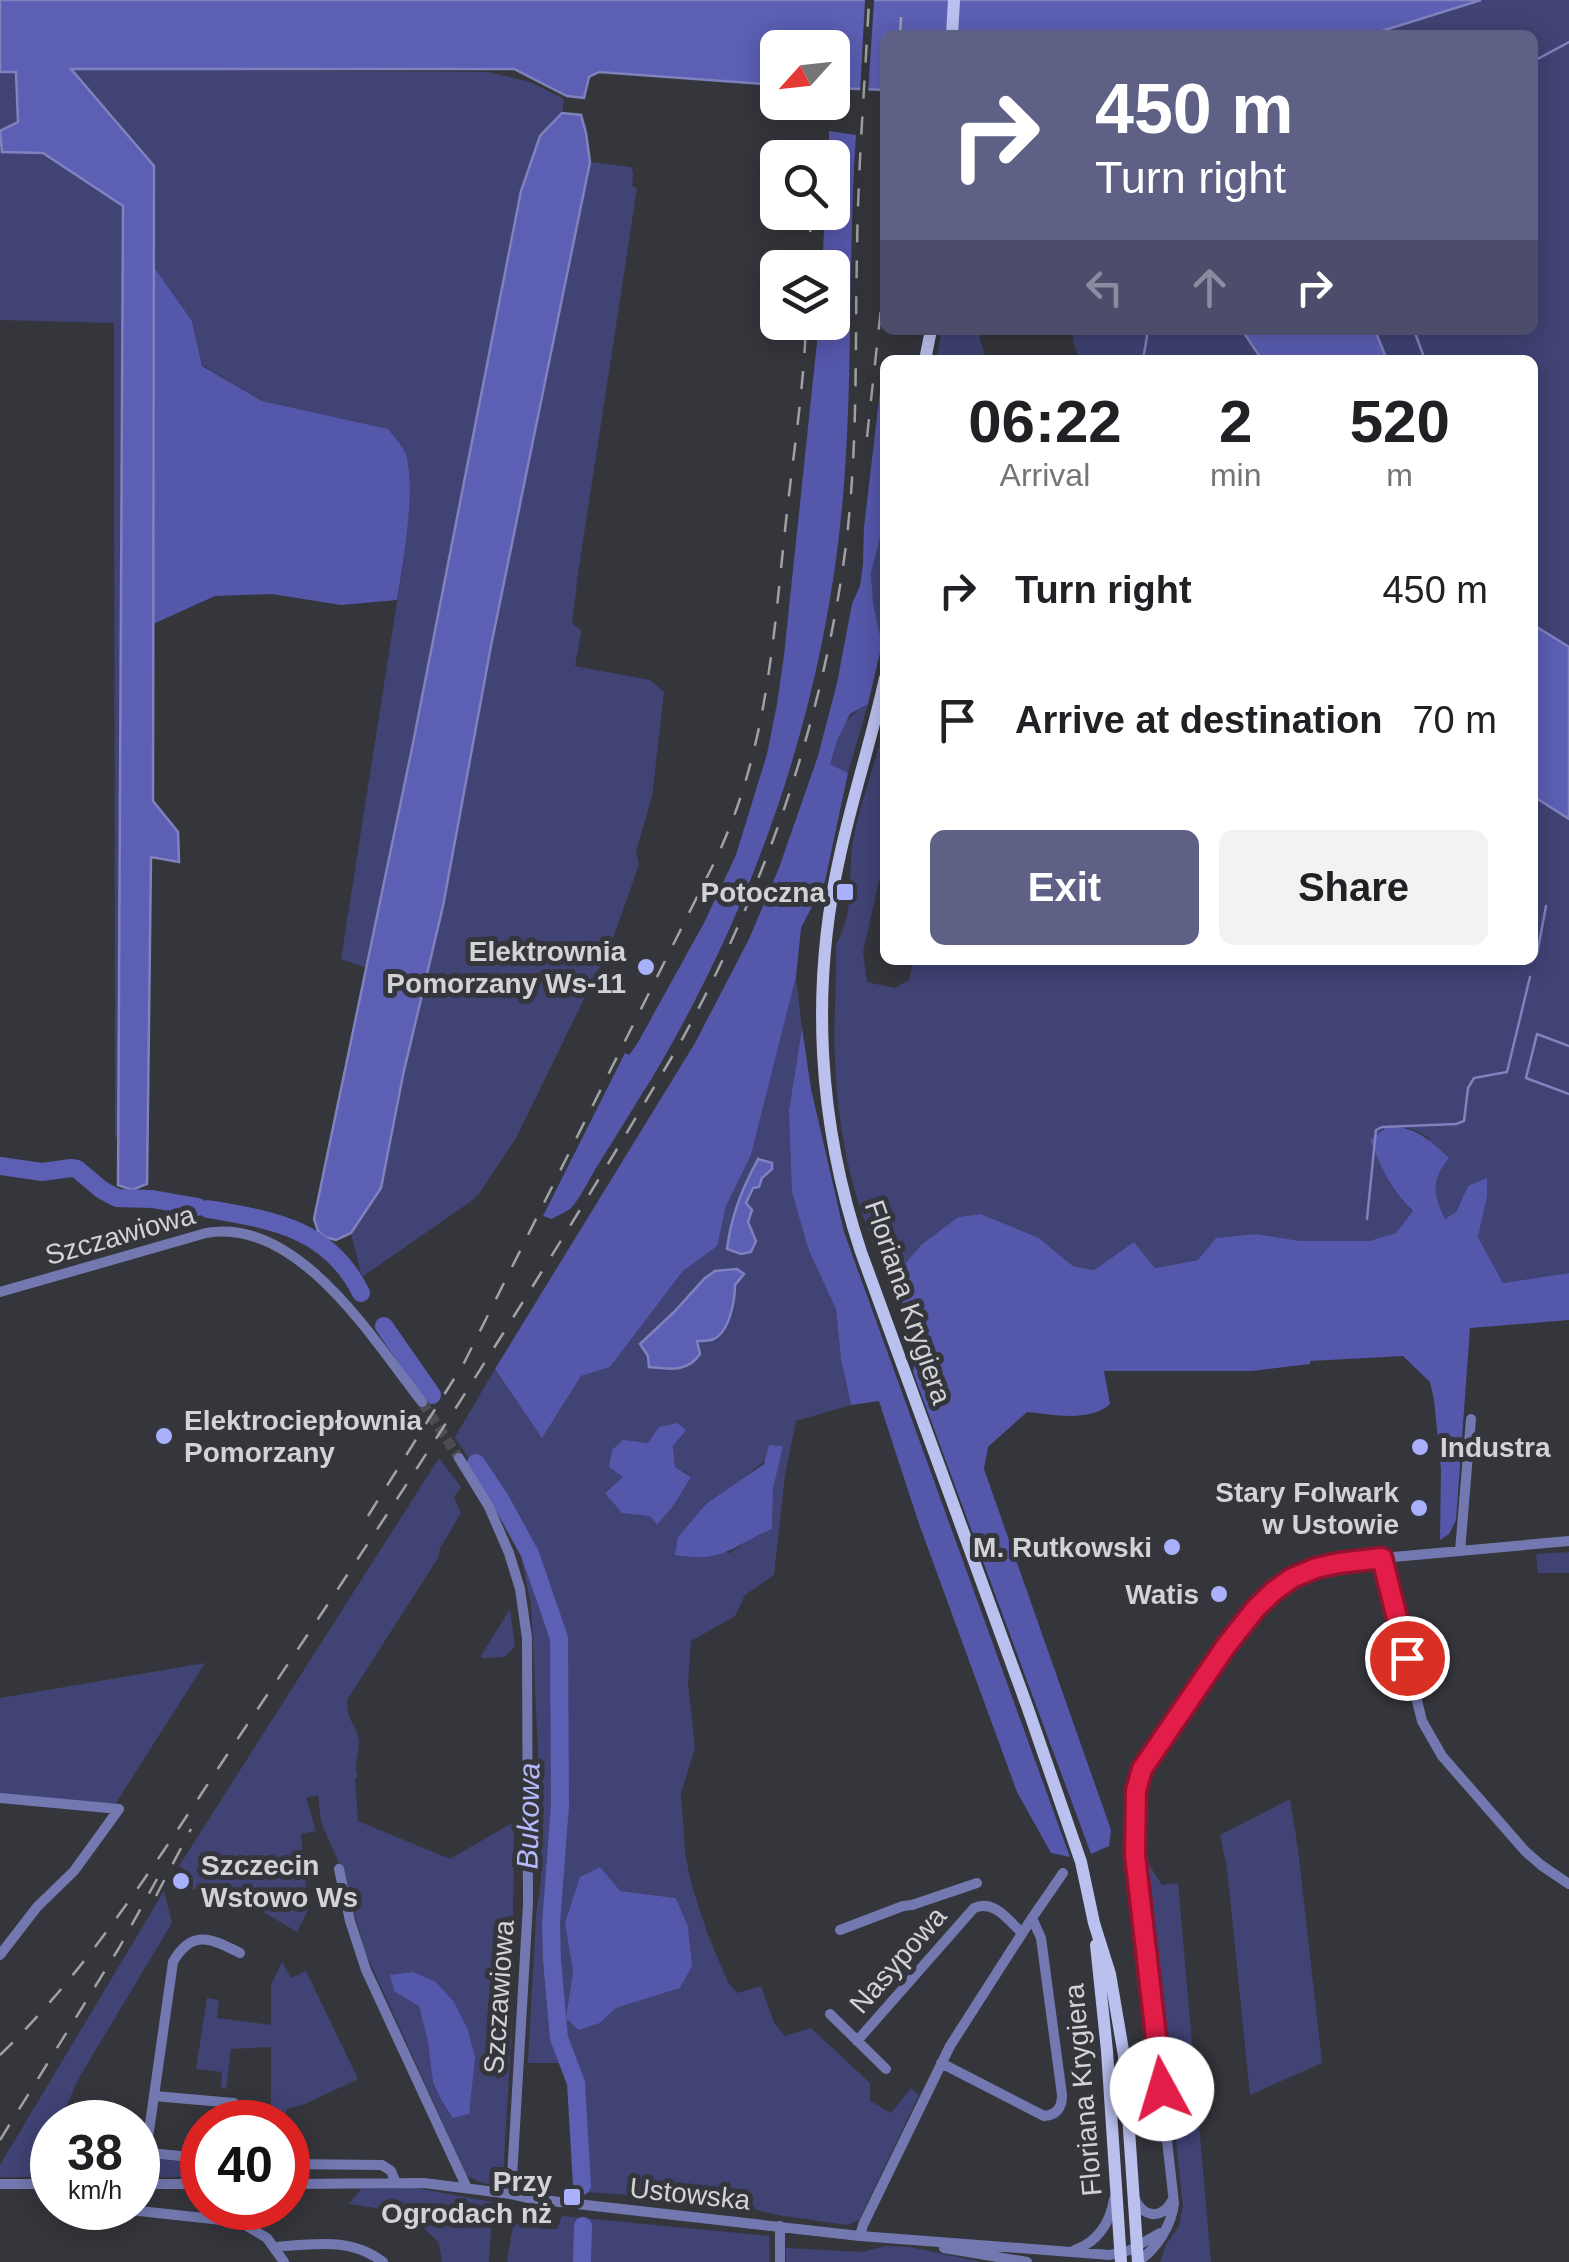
<!DOCTYPE html>
<html lang="en">
<head>
<meta charset="utf-8">
<style>
  :root { --surface:#fff; --page:#f2f2f2; --text:#202124; --muted:#757577; --accent:#5e6185 }
  body { margin:0; font-family:Arial,sans-serif; background:var(--page); color:var(--text); height:100vh; display:flex; flex-direction:column; font-size:38px; white-space:nowrap }
  * { box-sizing:border-box; margin:0 }
  p { font-size:32px; color:var(--muted) }
  .icon { flex:none; width:55px; height:55px; fill:none; stroke:currentColor; stroke-width:2; stroke-linecap:round; stroke-linejoin:round }
  .map { position:relative; flex:1; overflow:hidden }
  .details { position:absolute; left:880px; top:355px; width:658px; height:610px; display:flex; flex-direction:column; background:var(--surface); border-radius:15px; box-shadow:0 5px 25px #0003 }
  .details>* { flex:none }
  .guide { position:absolute; left:880px; top:30px; width:658px; height:305px; border-radius:15px; box-shadow:0 5px 25px #0003; background:#5e6185; color:#fff; overflow:hidden }
  .needle { width:65px; rotate:243deg }
  .buttons { position:absolute; left:760px; top:30px; display:grid; gap:20px }
  .buttons a { display:grid; place-items:center; width:90px; height:90px; border-radius:15px; background:var(--surface); box-shadow:0 5px 25px #0003; font-size:50px }
  .speed { position:absolute; left:30px; top:2100px; display:flex; gap:20px; font-size:50px; font-weight:700; text-align:center }
  .speed>* { display:grid; place-content:center; width:130px; height:130px; border-radius:50%; background:var(--surface); box-shadow:0 5px 25px #0003; line-height:1 }
  .speed small { font-size:25px; font-weight:400 }
  .speed .limit { border:15px solid #d22; background:#fff; color:#111 }
  .pin { position:absolute; display:grid; place-items:center; width:85px; height:85px; color:#fff; margin:-42px; border:5px solid #fff; border-radius:50%; box-shadow:0 2px 10px #0007 }
  .me { position:absolute; width:110px; margin:-55px; rotate:354deg; stroke-linejoin:round; filter:drop-shadow(0 0 8px #0008) }
  .turn { display:flex; align-items:center; gap:35px; height:210px; padding:0 50px; font-size:45px }
  .turn .icon { width:130px; height:130px; stroke-width:2.5 }
  .turn b { display:block; font-size:70px; line-height:85px }
  .lanes { display:flex; align-items:center; height:95px; padding:0 50px; background:#0003; justify-content:center; gap:50px; direction:ltr }
  .lanes .off { opacity:.35 }
  .eta { display:flex; justify-content:space-evenly; align-items:center; height:170px; text-align:center }
  .eta b { font-size:60px; font-weight:800; line-height:70px }
  .action { display:flex; gap:20px; margin-top:auto; padding:20px 50px }
  .action a { flex:1; height:115px; border-radius:15px; background:var(--accent); color:#fff; font-size:40px; font-weight:800; line-height:115px; text-align:center }
  .action a+a { background:var(--page); color:var(--text) }
  ul { padding:0; list-style:none }
  li { display:flex; align-items:center; gap:30px; height:130px; padding:0 50px }
  li div { flex:1 }
  li b { display:block; font-size:38px }
  li em { font-style:normal }
  .map>svg:first-child { display:block }
</style>
</head>
<body>
<div class="map">
<svg width="1569" height="2262" viewBox="0 0 1569 2262">
  <rect width="100%" height="100%" fill="#35363c"/>
  <path fill="#404374" fill-rule="evenodd" d="M1481,0H1569V647L1533,624L1532,360H1387L1375,330H1532V35H1369Z
    M70,69L488,72L530,82L564,99L562,113L540,136L521,191L467,475L443,585L367,968L341,959L404,557L409,480L388,429L262,401L202,365L192,321L154,267V166Z
    M0,72H16L18,122L0,131Z
    M0,147L2,152L43,153L123,206L118,1130L115,1141L114,323L0,320Z
    M590,162L631,167L633,173L632,186L637,188L578,574L572,624L580,629L581,633L575,666L650,680L664,692L652,797L636,851L639,865L611,944L516,1138L479,1194L470,1202L362,1277L351,1233L381,1187L403,1075L443,906L491,646Z
    M942,330H979C978,341 986,349 985,360H936Z
    M1074,330H1242L1262,360H1080L1073,342Z
    M885,529V628L882,644L873,603L871,573L881,534Z
    M868,704L848,773L830,764C838,736 841,719 868,704Z
    M885,721V854L863,952L867,982L895,988L909,980L914,960H1532L1533,796L1569,819V1273L1503,1283L1478,1237L1487,1197L1468,1186L1456,1212L1445,1220L1435,1198L1437,1172L1429,1138L1412,1129L1391,1125L1370,1140C1381,1167 1391,1191 1413,1212L1396,1233L1369,1241H1301L1256,1234L1198,1260L1155,1268L1134,1242L1094,1270L1073,1266L1039,1238L981,1214L958,1217L921,1245L892,1279C854,1214 838,1136 835,1061C833,1023 837,983 836,944C857,909 846,874 854,836C862,797 877,760 885,721Z
    M796,977L802,1028L789,1110L809,1251L836,1308L841,1359L851,1405L796,1421L785,1475L774,1575L745,1595L735,1616L691,1641L688,1683L695,1748L681,1793L685,1852L691,1883L708,1935L728,1982L737,1993L761,1986L774,2023L785,2036L811,2028L870,2083V2101L891,2113L911,2088L919,2095L859,2220L847,2225L777,2215L722,2201L585,2192L579,2083L573,2063H528L536,1915L541,1880V1815L531,1604L521,1557L496,1503L455,1437L495,1369L542,1437L581,1376L610,1367L683,1271L716,1246L726,1206L751,1155ZM737,1269L744,1275L735,1285V1303L714,1339L697,1341L674,1370L650,1367L648,1356L640,1343L674,1312L705,1278L715,1271ZM685,1430L673,1446L675,1467L691,1476L656,1524L651,1516L605,1492L624,1477L648,1443ZM782,1446L773,1489L772,1529L749,1539L730,1553L678,1537L706,1504L737,1484ZM620,1891L677,1898L680,1988L616,2008L600,2023L566,2018L573,1971Z
    M439,1458L461,1487L454,1497L461,1513L440,1548L438,1558L347,1700C346,1721 358,1726 359,1742C359,1755 353,1764 358,1777L355,1778L358,1821L450,1859L514,1822L512,2027L503,2177C489,2189 483,2183 467,2176L366,1954L341,1868L321,1822L318,1795L306,1798L316,1831L301,1834L308,1910L297,1932L242,1899L193,1889V1877L179,1866Z
    M1569,1552V1573H1538L1536,1554Z
    M510,1609L515,1646L505,1657L482,1658L481,1656Z
    M205,1663L116,1803L100,1804L0,1795V1698Z
    M1290,1799L1298,1849L1322,2063L1250,2095L1227,1868L1220,1835Z
    M1146,1860L1162,1885L1178,1883L1211,2262H1160L1166,2245L1179,2226L1183,2206Z
    M164,1891L172,1923L80,2076L59,2122H52V2177H0V2165Z
    M282,1962L291,1978L306,1971L358,2079L305,2104L287,2109L282,2122H271V2047L231,2049L226,2089L221,2088L222,2072L196,2069L207,1998L219,2000L217,2018L271,2025V1985Z
    M138,2158L202,2163V2177H138Z
    M416,2188L493,2202L489,2262H442L439,2243L409,2213L349,2204L361,2189Z
    M562,2216L769,2236L770,2262H507L513,2225L531,2219H541V2229H557Z
    M885,2246L910,2247L981,2262H786V2248L863,2252Z"/>
  <path fill="#5557aa" d="M829,131L856,135C848,251 853,368 844,484C828,695 760,896 652,1078C633,1108 615,1138 596,1168C589,1180 581,1196 572,1207C567,1212 558,1215 552,1219L543,1216L625,1053L629,1055L637,1044L704,923L736,855L767,754L777,704L784,655L819,323L832,322V268L822,267L825,213L832,212V158L829,157Z
    M154,267L192,321L202,366L262,401L388,429C394,437 403,446 406,455C416,488 403,565 397,600L341,605L272,594L215,596L153,624Z
    M885,388V529L881,534L871,573L873,603L882,644L868,704L850,714L837,741L830,764L848,773L825,881L801,928L796,977L751,1155L726,1206L717,1246L683,1271L610,1367L581,1376L542,1438L495,1369L695,1043L749,939L779,868L818,756L837,683L852,604L860,586L863,564L864,527L880,391Z
    M802,1028L811,1089L844,1232L1070,1857L1051,1853L1017,1792L918,1521L879,1401L851,1405L841,1359L836,1309L809,1251L792,1192L789,1110Z
    M1390,1125C1419,1130 1428,1138 1449,1158C1431,1180 1433,1195 1445,1219L1456,1212L1468,1186L1487,1178V1197L1478,1237L1503,1283L1569,1273V1320L1470,1328L1456,1520L1449,1534L1440,1540L1441,1469L1434,1400L1430,1382L1403,1356L1310,1361V1364L1252,1371H1104L1110,1404C1089,1423 1052,1414 1027,1412L988,1447L984,1469L1111,1830L1109,1846L1091,1854L913,1372C921,1339 905,1309 892,1279L921,1245L958,1217L981,1214L1039,1238L1073,1266L1094,1270L1134,1242L1155,1268L1198,1260L1216,1238L1256,1234L1301,1241H1369L1396,1233L1413,1211C1391,1191 1381,1167 1370,1140Z
    M677,1423L686,1430L673,1446L675,1467L691,1477L673,1506L657,1525L650,1516L622,1513L605,1493L623,1477L609,1467L612,1450L623,1440L648,1443L659,1427Z
    M769,1445L783,1446L773,1489L772,1529C730,1547 725,1563 675,1555L678,1537L706,1504L764,1464Z
    M600,1867L620,1891L676,1898L688,1927L692,1966L680,1988L616,2008L600,2023L579,2030L566,2018L573,1971L565,1923L580,1877Z
    M413,1972L436,1982L454,2002L468,2030L475,2058L469,2114L453,2118L442,2101L433,2082L428,2041L419,2006L394,1991L390,1975Z"/>
  <path fill="#5c5fb3" stroke="#7f82be" stroke-width="2.5" d="M0,0H1481L1369,35H885V90L833,88L832,48H778L777,85L599,72L589,77L584,98L567,96L514,69H71L154,166L153,801L178,832L179,862L151,857L147,1184L132,1190L118,1185L123,206L43,153L2,152L0,131L18,122L16,72H0Z
    M562,113L581,115L586,133L590,162L491,646L443,906L403,1075L381,1188L351,1233L336,1240L325,1237L318,1231L314,1219L412,748L521,191L540,136Z
    M1242,330H1375L1387,360H1262Z
    M1532,624L1569,647V819L1533,796Z
    M758,1159L772,1163V1169L762,1178L759,1187L753,1188L746,1203L752,1210L748,1222L756,1241L751,1252L741,1254L727,1249C731,1216 742,1189 758,1159Z
    M737,1269L744,1274L735,1285C735,1299 730,1331 714,1339C709,1341 703,1341 697,1341L700,1354C687,1373 669,1369 649,1367L648,1356L640,1344L674,1312L705,1278L715,1271Z"/>
  <path fill="#35363c" d="M865,0H874L868,95L860,94Z"/>
  <g fill="none" stroke-linecap="round" stroke-linejoin="round">
    <path stroke="#7f82be" stroke-width="2.5" d="M1532,62L1569,42
      M1414,330L1425,360
      M1143,360L1148,330
      M1532,954H1537L1546,906
      M1569,1046L1537,1034L1526,1078L1569,1094
      M1367,1219L1376,1130L1382,1127L1456,1124L1464,1121L1468,1088L1474,1078L1507,1072L1530,977"/>
    <path stroke="#5c5fb3" stroke-width="18" d="M0,1166L42,1172L71,1168L77,1169L102,1190L117,1198L152,1199L198,1207
      M208,1209C272,1220 329,1228 361,1293
      M384,1326L432,1395
      M476,1463L500,1499L530,1554L559,1638L560,1805L551,1924L552,1960L559,2038L576,2083L582,2186
      M582,2262L583,2226"/>
    <path stroke="#4d4e53" stroke-width="10" stroke-dasharray="10 5" stroke-linecap="butt" d="M422,1402L459,1458"/>
    <path stroke="#7379b0" stroke-width="10" d="M0,1292L206,1233C298,1216 374,1341 422,1402
      M459,1458L489,1507L509,1553L520,1589L527,1638L528,1904L511,2194
      M1460,1551L1471,1419
      M1382,1558L1422,1721L1442,1756L1525,1851L1541,1865L1569,1884
      M0,1798L119,1809
      M339,1869L350,1921L366,1970L467,2188
      M840,1930L903,1906L912,1905L977,1883
      M0,1955L37,1907L74,1871L119,1809
      M830,2014L886,2069
      M857,2041L974,1908C994,1899 1008,1920 1022,1933
      M941,2063L1044,2116C1057,2115 1062,2107 1062,2095L1041,1938L1032,1918
      M154,2096L234,2103
      M138,2152L202,2158
      M146,2152L173,1962C192,1928 212,1939 240,1953
      M288,2164L382,2165L391,2171L396,2183
      M0,2184H52
      M138,2184H202
      M288,2184L424,2183L511,2194L533,2199L860,2236L1110,2255L1130,2250L1160,2233
      M1134,2197C1142,2217 1161,2221 1172,2201
      M112,2208L240,2222L267,2238L284,2262
      M780,2226V2262
      M860,2236L863,2225L950,2046L1032,1918L1063,1873
      M275,2247C313,2244 351,2237 383,2262
      M944,2248L1027,2262
      M1075,2250C1099,2241 1110,2223 1114,2199
      M1137,2262C1156,2250 1172,2225 1174,2203L1135,1855L1136,1791L1139,1776L1146,1763L1226,1646L1262,1602L1280,1585L1296,1576L1323,1566L1349,1561L1569,1541"/>
    <path stroke="#bbc1ef" stroke-width="12" d="M952,35L954,0
      M925,360L931,330
      M885,678C872,738 853,795 840,855C810,988 818,1123 861,1252L1027,1706L1081,1862L1094,1923L1110,1974L1124,2056L1138,2262
      M1096,1945L1107,2051L1121,2262"/>
    <path stroke="#a0a1a5" stroke-width="2.5" stroke-dasharray="18 18" stroke-linecap="butt" d="M900,35L902,0
      M807,268L812,212
      M867,437L885,272
      M368,1516L464,1363L713,865C767,755 773,641 786,521C793,455 804,389 806,322
      M156,1896L191,1829
      M0,2055C103,1955 177,1828 257,1710C404,1492 546,1271 679,1045C765,889 823,722 846,545C858,447 855,348 857,250C858,166 865,83 869,0
      M0,2140L119,1948L157,1879"/>
  </g>
  <g fill="none" stroke-linecap="round" stroke-linejoin="round">
    <g stroke="#92132f" stroke-width="25">
      <path id="route" d="M1162,2089L1135,1855L1136,1791L1142,1769L1226,1646L1256,1608L1274,1591L1292,1578L1316,1568L1339,1563L1382,1558L1407,1658"/>
    </g>
    <use href="#route" stroke="#e11d48" stroke-width="18"/>
  </g>
  <g fill="#a9b0fc" stroke="#35363c" stroke-width="4">
    <rect x="835" y="882" width="20" height="20" rx="5"/>
    <circle cx="646" cy="967" r="10"/>
    <circle cx="164" cy="1436" r="10"/>
    <circle cx="1420" cy="1447" r="10"/>
    <circle cx="1419" cy="1508" r="10"/>
    <circle cx="1172" cy="1547" r="10"/>
    <circle cx="1219" cy="1594" r="10"/>
    <circle cx="181" cy="1881" r="10"/>
    <rect x="562" y="2187" width="20" height="20" rx="5"/>
  </g>
  <g text-anchor="middle" dominant-baseline="central" stroke-width="10" stroke-linejoin="round" paint-order="stroke">
    <g font-size="28" font-weight="bold" fill="#d2d3d6" stroke="#35363c" text-anchor="end">
      <text x="825" y="892">Potoczna</text>
      <text x="626" y="951">Elektrownia<tspan x="626" dy="32">Pomorzany Ws-11</tspan></text>
      <text x="184" y="1420" text-anchor="start">Elektrociepłownia<tspan x="184" dy="32">Pomorzany</tspan></text>
      <text x="1440" y="1447" text-anchor="start">Industra</text>
      <text x="1399" y="1492">Stary Folwark<tspan x="1399" dy="32">w Ustowie</tspan></text>
      <text x="1152" y="1547">M. Rutkowski</text>
      <text x="1199" y="1594">Watis</text>
      <text x="201" y="1865" text-anchor="start">Szczecin<tspan x="201" dy="32">Wstowo Ws</tspan></text>
      <text x="552" y="2181">Przy<tspan x="552" dy="32">Ogrodach nż</tspan></text>
    </g>
    <g font-size="28" fill="#d2d3d6" stroke="#35363c">
      <text transform="translate(120 1235) rotate(-16)">Szczawiowa</text>
      <text transform="translate(908 1302) rotate(71)">Floriana Krygiera</text>
      <text transform="translate(898 1960) rotate(-49)">Nasypowa</text>
      <text transform="translate(499 1997) rotate(-86)">Szczawiowa</text>
      <text transform="translate(1083 2090) rotate(-95)">Floriana Krygiera</text>
      <text transform="translate(690 2194) rotate(6)">Ustowska</text>
    </g>
    <g font-size="30" font-style="italic" fill="#b2b9fc" stroke="#35363c">
      <text transform="translate(528 1816) rotate(-89)">Bukowa</text>
    </g>
  </g>
</svg>
<div class="buttons">
<a><svg class="needle" viewBox="-14 -14 28 28"><path d="M0-13l5 13h-10z" fill="#e53935"/><path d="M0 13l5-13h-10z" fill="#757577"/></svg></a>
<a><svg class="icon" aria-label="search" viewBox="0 0 24 24"><circle cx="10" cy="10" r="6"/><path d="M15 15l6 6"/></svg></a>
<a><svg class="icon" aria-label="layers" viewBox="0 0 24 24"><path d="M12 4l9 5-9 5-9-5zM3 14l9 5 9-5"/></svg></a>
</div>
<div class="speed"><div>38<small>km/h</small></div><div class="limit">40</div></div>
<div class="pin" style="left:1407px;top:1658px;background:#d93025"><svg class="icon" aria-label="arrive" viewBox="0 0 24 24"><path d="M6 21V4h12l-3 4 3 4H6"/></svg></div>
<svg class="me" style="left:1162px;top:2089px" viewBox="-20 -20 40 40"><circle r="19" fill="#fff"/><path d="M0-13L10 11 0 6-10 11z" fill="#e11d48"/></svg>
<div class="guide">
<div class="turn"><svg class="icon" aria-label="right" viewBox="0 0 24 24"><path d="M7 20v-9h11M14 6l5 5-5 5"/></svg><div><b>450 m</b>Turn right</div></div>
<div class="lanes"><svg class="icon off" aria-label="left" viewBox="0 0 24 24"><path d="M17 20v-9H6M10 6l-5 5 5 5"/></svg><svg class="icon off" aria-label="ahead" viewBox="0 0 24 24"><path d="M12 20V5M6 11l6-6 6 6"/></svg><svg class="icon" aria-label="right" viewBox="0 0 24 24"><path d="M7 20v-9h11M14 6l5 5-5 5"/></svg></div>
</div>
<section class="details">
<div class="eta">
<div><b>06:22</b><p>Arrival</p></div>
<div><b>2</b><p>min</p></div>
<div><b>520</b><p>m</p></div>
</div>
<ul>
<li><svg class="icon" aria-label="right" viewBox="0 0 24 24"><path d="M7 20v-9h11M14 6l5 5-5 5"/></svg><div><b>Turn right</b></div><em>450 m</em></li>
<li><svg class="icon" aria-label="arrive" viewBox="0 0 24 24"><path d="M6 21V4h12l-3 4 3 4H6"/></svg><div><b>Arrive at destination</b></div><em>70 m</em></li>
</ul>
<div class="action"><a>Exit</a><a>Share</a></div>
</section>
</div>
</body>
</html>
